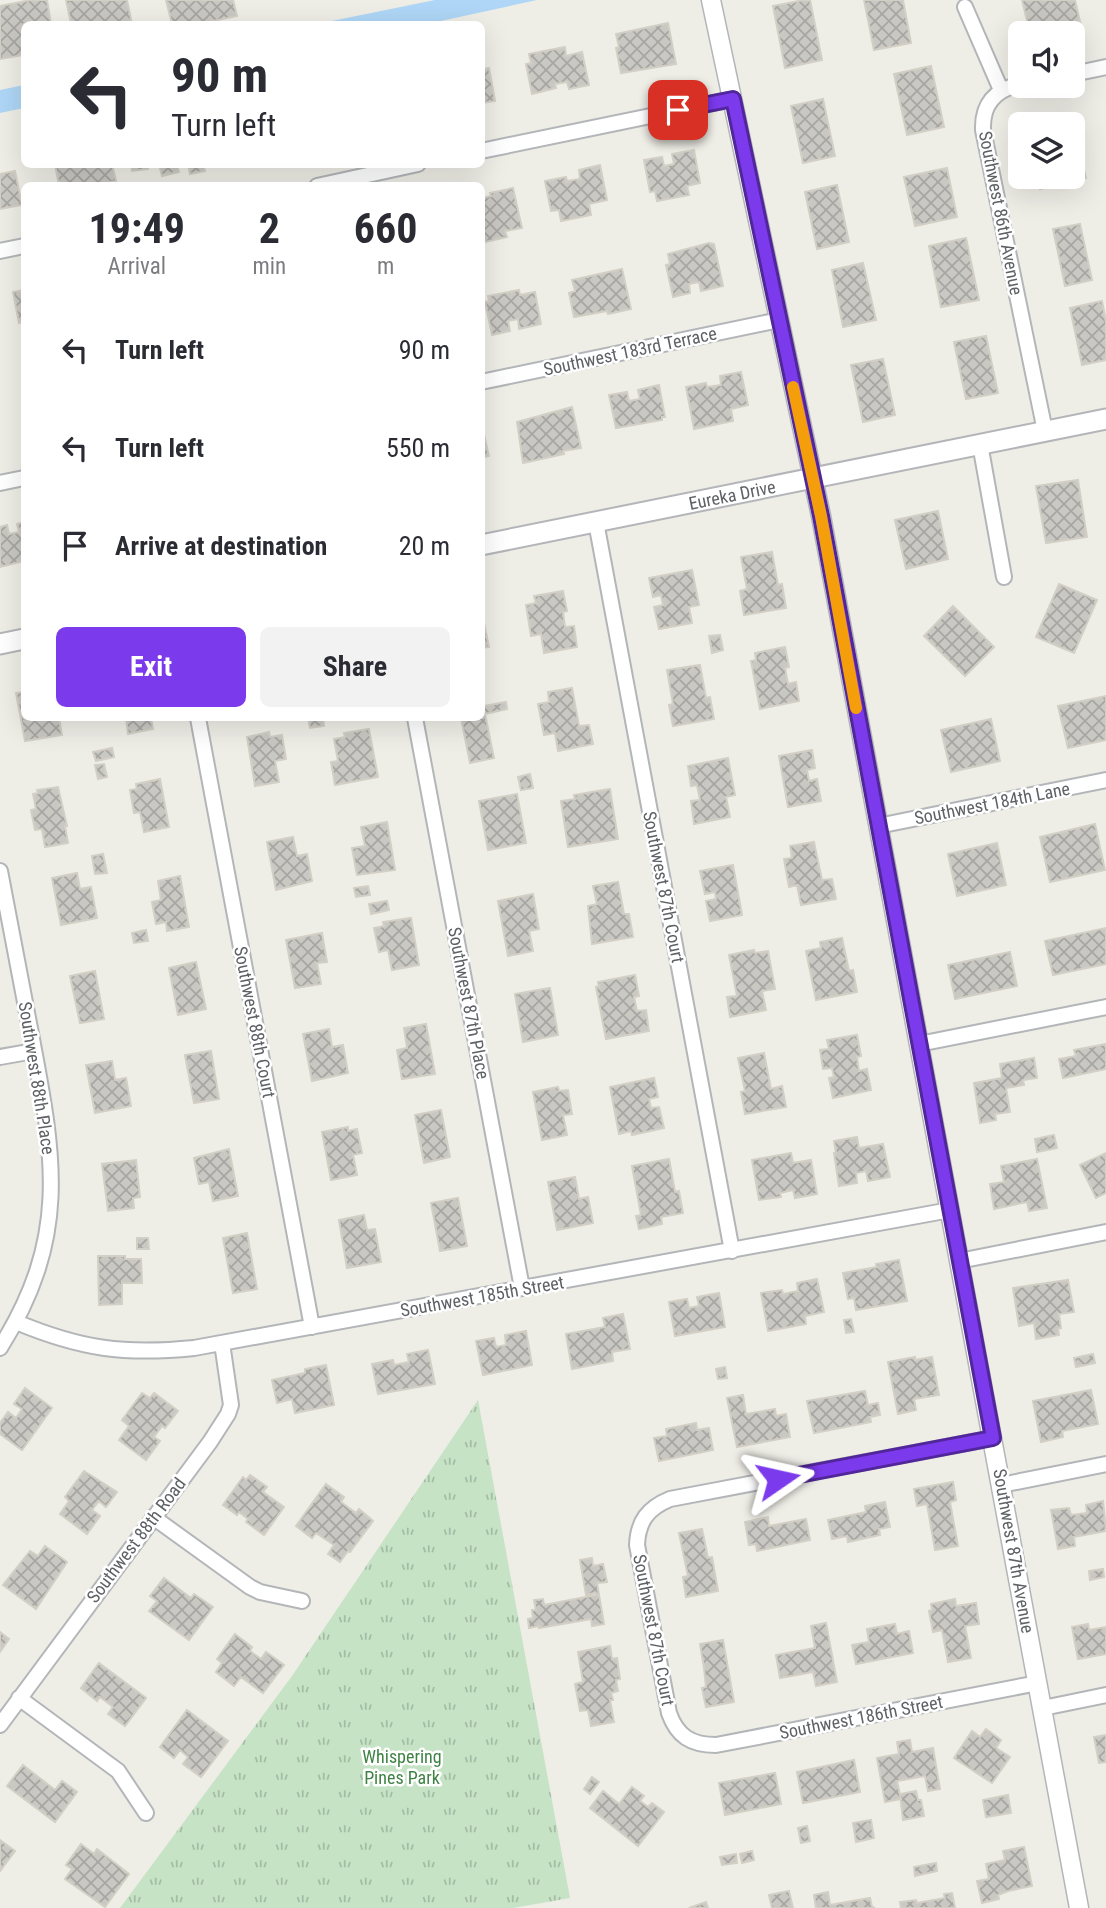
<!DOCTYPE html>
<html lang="en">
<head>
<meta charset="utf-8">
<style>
  :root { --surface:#fff; --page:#f2f2f3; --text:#2b2b33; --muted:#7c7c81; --accent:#7c3aed }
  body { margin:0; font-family:"Roboto Condensed",sans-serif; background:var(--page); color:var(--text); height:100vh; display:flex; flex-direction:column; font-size:26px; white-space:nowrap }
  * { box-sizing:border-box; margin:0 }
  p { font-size:23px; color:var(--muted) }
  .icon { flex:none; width:38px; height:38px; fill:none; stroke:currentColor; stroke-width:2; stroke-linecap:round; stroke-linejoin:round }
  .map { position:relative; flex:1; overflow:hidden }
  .sheet { position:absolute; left:21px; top:182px; width:464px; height:539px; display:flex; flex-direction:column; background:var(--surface); border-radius:10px; box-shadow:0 7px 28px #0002 }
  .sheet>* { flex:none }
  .top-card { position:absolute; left:21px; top:21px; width:464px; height:147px; border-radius:10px; box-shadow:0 7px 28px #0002; background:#fff; color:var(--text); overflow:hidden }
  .controls { position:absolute; left:1008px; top:21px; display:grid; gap:14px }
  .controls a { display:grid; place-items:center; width:77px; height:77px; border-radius:10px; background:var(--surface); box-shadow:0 7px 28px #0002; font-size:35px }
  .pin { position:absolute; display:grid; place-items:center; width:60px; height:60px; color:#fff; margin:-30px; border-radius:14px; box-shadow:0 4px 10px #0006 }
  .me { position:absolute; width:77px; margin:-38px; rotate:79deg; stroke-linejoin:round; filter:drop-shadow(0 0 5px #0008) }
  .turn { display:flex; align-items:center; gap:24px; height:147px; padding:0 35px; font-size:32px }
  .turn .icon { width:91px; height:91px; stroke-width:2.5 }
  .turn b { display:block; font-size:49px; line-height:60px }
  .eta { display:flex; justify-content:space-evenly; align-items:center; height:119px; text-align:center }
  .eta b { font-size:42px; font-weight:700; line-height:49px }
  .primary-button { display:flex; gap:14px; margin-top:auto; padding:14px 35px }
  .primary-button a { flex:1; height:80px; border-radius:10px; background:var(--accent); color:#fff; font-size:28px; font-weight:700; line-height:80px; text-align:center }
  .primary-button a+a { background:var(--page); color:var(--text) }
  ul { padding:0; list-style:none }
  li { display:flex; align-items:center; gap:21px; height:98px; padding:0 35px }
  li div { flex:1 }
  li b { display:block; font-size:26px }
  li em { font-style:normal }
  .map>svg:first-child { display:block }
</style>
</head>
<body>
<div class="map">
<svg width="1106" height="1908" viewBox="0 0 1106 1908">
  <defs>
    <pattern id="grass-tufts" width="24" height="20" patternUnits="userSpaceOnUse" patternTransform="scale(1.75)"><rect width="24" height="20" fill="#c6e3c6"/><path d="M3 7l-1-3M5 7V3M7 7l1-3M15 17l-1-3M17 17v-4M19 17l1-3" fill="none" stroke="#a4bba4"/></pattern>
    <pattern id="building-cross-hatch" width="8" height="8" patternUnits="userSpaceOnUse" patternTransform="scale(1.75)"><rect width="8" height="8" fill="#cac8c3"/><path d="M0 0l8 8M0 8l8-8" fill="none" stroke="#a7a6a2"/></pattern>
  </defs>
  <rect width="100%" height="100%" fill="#eeede6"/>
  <path fill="url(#grass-tufts)" d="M478,1400L570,1898L513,1908H120L292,1676Z"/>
  <path fill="#afd6f6" d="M435,0H537L427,24H317Z
    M24,85V108L0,113V90Z"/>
  <path fill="url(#building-cross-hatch)" stroke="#d3cfc5" stroke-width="2" d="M31,0H47L51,24H24V55L0,59V6Z
    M66,0H127L132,24H71Z
    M166,0H233L237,16L199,24H172Z
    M804,0H810L822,60L785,68L773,6Z
    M864,0H903L911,43L874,50Z
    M1022,0H1075L1081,26L1048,33H1030Z
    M668,23L676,64L621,73L616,48L619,47L616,34Z
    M565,47L566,56L582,52L589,85L569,89L567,82L555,84L556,88L532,94L526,64L531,63L529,54Z
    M481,60L483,69L489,68L495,101L481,103Z
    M931,66L944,127L907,135L894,74Z
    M823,99L835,156L803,163L791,106Z
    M1073,126L1086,178L1040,189L1037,177H1073Z
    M694,150L700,183L687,186L689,195L657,201L655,191L650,192L644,160L662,157L664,166L674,164L672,154Z
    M55,164H112L116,181L93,186H59Z
    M131,164H147L148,169L132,171Z
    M159,164H177L179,172L162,176Z
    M188,164H203L205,171L190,174Z
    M600,165L607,200L589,204L591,215L561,221L559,210L551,211L545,181L566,177L567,181L580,179L579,170Z
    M947,168L957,217L915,226L904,177Z
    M15,171L22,205L0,209V174Z
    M837,185L849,242L817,249L805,192Z
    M513,188L522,228L505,231L507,237L481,243V198L491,196L490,193Z
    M1080,224L1092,280L1065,286L1053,229Z
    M966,238L979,300L941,307L929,246Z
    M709,243L714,244L723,286L701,291L699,282L689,284L690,293L673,297L666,265L670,264L668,254Z
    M863,263L876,320L843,327L832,270Z
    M622,269L631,309L608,314L607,311L574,317L569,293L575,291L572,280Z
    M24,290V322L19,323L13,292Z
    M519,290L520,295L535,292L541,324L519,329L518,319L508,321L510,331L492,335L485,302L489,301L488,296Z
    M1102,301L1106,322V360L1082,365L1070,308Z
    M986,336L998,393L966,399L954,342Z
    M883,359L895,415L863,422L851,365Z
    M741,372L748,405L731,409L733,421L694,429L686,387L706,383L707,387L721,385L720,376Z
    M659,385L665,417H662V420L616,428L609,395L627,392L629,401L640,399L638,390Z
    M572,407L581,448L563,451L564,454L523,463L517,422Z
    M481,422L489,456L481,458Z
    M1078,480L1087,537L1046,543L1036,486Z
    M938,511L948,559L906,569L895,520Z
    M24,522V561L0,567V527L7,525L9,534L19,532L17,524Z
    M772,552L778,585L782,584L786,608L744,615L740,591L747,589L741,557Z
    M692,570L699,605L689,607L692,623L659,629L654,607L663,605L661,595L653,597L649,578Z
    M1059,584L1097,600L1074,653L1036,637Z
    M563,591L567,611L563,612L565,627L574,626L577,647L544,653L541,634L531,636L526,605L536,603L534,596Z
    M953,606L994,647L965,676L924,636Z
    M481,623H484L489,647L481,648Z
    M720,635L723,650L712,653L709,636Z
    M785,647L789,667L785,668L788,684L796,682L799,701L760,709L751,661L756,660L755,653Z
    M700,665L706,698L710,697L714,719L673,726L669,705L673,704L667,670Z
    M572,688L579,726L589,725L593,744L558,751L555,733L544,735L538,704L549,702L548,692Z
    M24,692V718H59L62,735L25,741L16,693Z
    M1106,696V740L1068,748L1058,706Z
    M506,702L507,709L485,714L494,758L470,763L461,718H481V703L484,706Z
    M126,718H151L153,729L128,734Z
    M308,718H323L324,726L310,728Z
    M991,719L1000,761L951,772L941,730Z
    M369,729L378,777L335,785L331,762L338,761L334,739L345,737L344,733Z
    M269,732L270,737L282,735L286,759L275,761L279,782L255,786L247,737Z
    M112,748L114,757L96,761L93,752Z
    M812,750L815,768L807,770L809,781L817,779L821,801L788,807L779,756Z
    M728,758L735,795L726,797L730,817L694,824L691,801L700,800L697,785L691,786L688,766Z
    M104,764L107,777L98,779L95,765Z
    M530,774L533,788L521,790L518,777Z
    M160,779L169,827L144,832L140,812L134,813L130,790L137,789L136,784Z
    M58,787L67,826H65L68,843L45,847L42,829L35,830L31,810L36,809L33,794L38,793L37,790Z
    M610,789L618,839L568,847L561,801L575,799L574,795Z
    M517,794L526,843L488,850L479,801Z
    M387,822L395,870L357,875L352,848L365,846L361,827Z
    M1095,824L1105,870L1050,882L1040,837Z
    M293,837L297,856L307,854L312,881L276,890L267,842Z
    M814,842L822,880L832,879L836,899L801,905L797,885L789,887L784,859L792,858L790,846Z
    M997,843L1006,885L957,896L948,854Z
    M103,854L107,873L95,874L92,856Z
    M733,865L742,915L710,921L706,901L716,899L715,892L705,894L700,871Z
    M77,873L80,889L91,887L97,918L61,925L52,878Z
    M180,876L189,927L167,931L166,922L156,924L152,902L161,900L158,881Z
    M618,882L624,914H629L633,937L592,944L588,906L597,904L593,886Z
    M368,886L370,895L356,897L354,888Z
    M533,894L539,929L529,931L533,951L508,956L498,901Z
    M387,901L389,910L371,914L369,904Z
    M411,918L419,965L392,970L388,950L379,952L374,928L384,926L383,922Z
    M1106,928V964L1053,975L1045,941Z
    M146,930L148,941L134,943L132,933Z
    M322,933L327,962L317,963L321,984L295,988L286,940Z
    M842,938L849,971L853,970L857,992L816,1000L806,951L821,948L820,942Z
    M754,950L755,953L768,951L775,989L762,991L766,1010L730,1017L727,997L737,996L729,955Z
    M1010,952L1017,986L955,999L948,965Z
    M196,962L206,1009L178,1015L169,968Z
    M95,971L104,1019L80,1023L70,976Z
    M635,975L639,996L634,997L637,1011L646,1010L649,1031L606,1039L596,987L599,986L598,982Z
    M550,988L558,1035L523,1042L515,994Z
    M426,1024L435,1074L402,1079L397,1050L407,1048L404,1028Z
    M329,1029L332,1047L343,1045L348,1073L312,1081L303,1034Z
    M857,1035L861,1056L857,1057L859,1071L867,1069L871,1090L833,1098L829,1078L834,1077L832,1068L823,1069L820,1050L829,1049L827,1040Z
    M1106,1044V1069L1063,1078L1059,1059L1076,1056L1074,1050Z
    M211,1051L219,1099L194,1103L185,1055Z
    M764,1053L771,1089L782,1086L786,1107L745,1114L741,1092L745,1091L738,1058Z
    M1034,1058L1037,1078L1023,1080L1024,1085L1006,1088L1010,1112L995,1114L996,1120L980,1123L974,1083L1002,1078L1000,1064Z
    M112,1061L115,1080L126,1078L131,1106L95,1113L86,1065Z
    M654,1078L658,1097L649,1099L651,1108L659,1107L664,1128L632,1135L631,1131L619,1134L610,1087Z
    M558,1087L559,1091L568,1090L572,1114L563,1115L567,1135L542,1140L533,1092Z
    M441,1110L450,1157L424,1163L415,1115Z
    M348,1127V1131L357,1129L362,1153L353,1155L357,1175L331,1180L322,1132Z
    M1054,1135L1057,1148L1037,1152L1035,1139Z
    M857,1137L859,1148L883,1144L890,1177L868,1181L866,1171L856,1173L857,1183L839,1186L834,1153H836L834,1141Z
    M229,1149L238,1196L213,1201L209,1182L199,1184L194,1158Z
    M791,1153L793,1163L811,1160L817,1194L795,1198L793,1190L780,1193L781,1197L759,1200L752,1160Z
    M1106,1153V1193L1096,1198L1080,1165Z
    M669,1159L675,1192L679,1191L683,1213L661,1217L662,1224L639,1229L636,1216L641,1215L632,1166Z
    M1037,1159L1047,1208L1029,1211L1027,1202L994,1209L990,1184L1004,1182L1001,1166Z
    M136,1160L140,1197L133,1198L134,1208L108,1211L102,1164Z
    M575,1177L579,1199L588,1197L593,1223L557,1230L548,1182Z
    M458,1198L467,1246L440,1251L431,1203Z
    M364,1215L367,1230L375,1229L381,1262L347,1268L339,1220Z
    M247,1233L257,1289L233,1293L223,1238Z
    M137,1238H148L149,1249H137Z
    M98,1256H125V1259H141L142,1283H122V1304L99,1305Z
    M899,1260L907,1301L856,1310L854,1298L848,1299L843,1273L877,1267L876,1264Z
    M817,1279L824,1312L805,1316L806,1324L768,1331L761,1293L782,1290L783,1294L798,1291L797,1283Z
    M1068,1280L1074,1312L1059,1314L1061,1328L1058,1329L1059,1335L1036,1339L1034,1323L1019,1326L1013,1288Z
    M719,1293L725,1327L675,1336L669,1302L687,1299L689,1308L699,1306L697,1297Z
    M623,1314L630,1349L612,1352L613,1361L572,1369L566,1334L605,1327L603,1318Z
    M851,1319L854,1332L846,1333L844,1320Z
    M526,1331L532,1365L483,1375L476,1341L494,1338L496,1347L506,1345L505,1335Z
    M428,1350L435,1384L378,1394L372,1364L393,1360L394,1365L409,1362L407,1354Z
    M1093,1354L1095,1363L1076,1367L1074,1358Z
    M915,1357V1360L932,1357L939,1395L914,1399L916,1410L898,1414L888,1362Z
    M326,1365L334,1405L295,1413L292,1399L277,1403L272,1380L305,1373V1369Z
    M725,1367L727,1378L718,1379L716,1369Z
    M25,1388L52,1408L22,1450L0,1434V1423L8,1412L16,1418L22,1409L14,1404Z
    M1091,1390L1098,1424L1062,1431L1063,1437L1041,1442L1033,1401Z
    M865,1391L868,1405L878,1403L880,1415L870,1417L871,1422L814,1433L807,1401Z
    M142,1393L150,1398L154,1393L178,1411L165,1428L162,1426L154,1437L160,1441L146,1460L119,1440L129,1426L122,1420Z
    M743,1395L746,1414L775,1409L776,1416L786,1414L790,1437L737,1447L727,1398Z
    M696,1423L697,1430L709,1428L713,1450L659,1461L654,1438L667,1436L666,1429Z
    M84,1471L117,1492L106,1507L99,1501L92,1510L100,1516L87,1534L60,1514L69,1501L65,1497Z
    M250,1475L267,1487L263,1492L284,1507L264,1535L246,1522L248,1519L239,1512L237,1515L223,1505L243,1477L246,1480Z
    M953,1482L956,1500L950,1502L958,1546L935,1550L927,1504L917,1506L914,1489Z
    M326,1484L344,1497L341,1502L356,1513L359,1509L373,1521L350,1552L348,1551L340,1562L328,1554L334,1545L316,1533L312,1538L296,1526Z
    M1103,1501L1106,1531L1074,1537L1075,1546L1058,1549L1051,1510L1069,1508L1071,1515L1087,1513L1086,1505Z
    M885,1502L890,1527L879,1529L880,1535L848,1542L847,1536L832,1539L828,1520L866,1512L865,1506Z
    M768,1517L769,1526L806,1519L810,1540L757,1551L756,1544L749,1545L745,1522Z
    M702,1529L708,1558L712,1557L718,1591L686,1597L683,1577L688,1576L679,1533Z
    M45,1546L67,1562L36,1609L3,1585L30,1551L38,1556Z
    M592,1558L593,1566L603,1564L607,1582L597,1583L604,1624L592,1626L591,1619L539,1628V1626L529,1628L528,1619L533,1618L532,1610H536L534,1600L543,1599L544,1605L596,1595L595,1593L586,1595L580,1560Z
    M1103,1569L1104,1577L1090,1580L1089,1571Z
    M164,1578L191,1598L194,1594L213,1607L189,1640L149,1611L157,1601L150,1596Z
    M955,1599L956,1606L976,1603L979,1624L965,1626L971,1658L948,1662L942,1630L933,1632L929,1611L932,1610L931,1604Z
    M826,1623L837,1682L816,1686L813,1672L780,1678L776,1655L815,1648L811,1626Z
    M895,1624L897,1634L909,1631L913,1653L856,1664L852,1645L869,1642L867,1629Z
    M1088,1624L1089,1630L1106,1627V1654L1078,1659L1072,1627Z
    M0,1632L9,1639L0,1652Z
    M235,1634L252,1647L250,1651L261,1659L266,1652L284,1665L263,1693L241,1677L234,1686L216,1672L222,1663L217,1659Z
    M723,1640L734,1702L706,1707L702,1688L706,1687L704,1668L700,1644Z
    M610,1646L612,1659L617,1658L620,1679L616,1680L618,1691L611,1693L613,1700H610L614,1722L591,1726L588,1710L580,1711L575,1684L583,1682L578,1652Z
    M99,1663L146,1698L125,1726L108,1714L113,1707L100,1697L97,1701L81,1688Z
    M187,1710L228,1741L201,1777L183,1764L188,1757L180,1750L174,1758L160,1747Z
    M986,1729L1001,1740L996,1748L1010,1757L992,1783L954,1758L972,1731L980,1737Z
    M1106,1735V1762L1099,1763L1094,1737Z
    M910,1740L912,1752L933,1748L940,1789L928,1791L925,1776L897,1781L901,1799L885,1802L877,1758L899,1754L897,1742Z
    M854,1760L860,1792L803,1803L797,1772Z
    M23,1765L55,1790L62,1781L77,1792L55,1822L7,1786Z
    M775,1773L781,1804L725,1815L719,1783Z
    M592,1777L599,1782L590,1794L584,1789Z
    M632,1787L644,1796L640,1801L648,1807L652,1803L664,1812L638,1846L590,1808L603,1791L619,1804Z
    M916,1791L918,1800H921L924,1816L903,1820L900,1794Z
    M1008,1795L1011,1813L986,1817L983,1800Z
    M871,1820L874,1838L856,1842L853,1823Z
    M807,1826L810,1841L801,1843L798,1828Z
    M0,1840L15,1851L0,1871Z
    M81,1844L94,1854L97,1849L129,1874L105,1907L65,1879L72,1869L66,1865Z
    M1024,1847L1032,1886L1008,1891L998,1895L999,1899L982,1903L977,1881L989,1879L986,1864L1005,1860L1003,1851Z
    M752,1851L754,1860L742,1863L740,1854Z
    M736,1854L737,1863L722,1865L720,1857Z
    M936,1863L937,1871L915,1876L914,1867Z
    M789,1891L793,1908H772L769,1895Z
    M828,1892L830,1905L870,1898L872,1907L875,1908H816L814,1895Z
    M952,1893L955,1908H901L900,1902L916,1900L917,1903L945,1898L944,1894Z
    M706,1902L708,1908H689Z"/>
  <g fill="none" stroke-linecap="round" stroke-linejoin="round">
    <g stroke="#b3b6b9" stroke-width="18">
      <path id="minor" d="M965,7L1001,90
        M1073,74L1106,67
        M1020,84C995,90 982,104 983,130L1045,431
        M481,151L733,99
        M317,186L418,164
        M0,251L24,246
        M481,382L779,320
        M980,444L1004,577
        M0,483L24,478
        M596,522L732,1251
        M198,718L312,1327
        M415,718L522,1288
        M878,826L1106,780
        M0,871C11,927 21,983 32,1039C55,1160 69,1238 0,1348
        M919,1044L1106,1007
        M0,1057L34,1051
        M959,1261L1106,1232
        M16,1322C81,1349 124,1355 194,1348L950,1210
        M993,1438L670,1499C648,1508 638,1521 637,1545L669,1713C677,1736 691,1745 716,1745L1038,1683
        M1001,1485L1106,1464
        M153,1517L250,1587L260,1592L302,1601
        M19,1698L118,1771L146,1813
        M1043,1708L1106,1695
        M0,1725L210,1442L228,1414L231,1405L222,1343"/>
    </g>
    <g stroke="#b3b6b9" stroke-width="21">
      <path id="tertiary" d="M711,0L821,516L1079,1908"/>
    </g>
    <g stroke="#b3b5b9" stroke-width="23">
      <g id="secondary">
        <path id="s1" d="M481,545L1106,419"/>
        <path d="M0,644L24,639"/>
      </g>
    </g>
    <use href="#minor" stroke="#fff" stroke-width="14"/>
    <use href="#tertiary" stroke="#fff" stroke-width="18"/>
    <use href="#secondary" stroke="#fff" stroke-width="19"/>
  </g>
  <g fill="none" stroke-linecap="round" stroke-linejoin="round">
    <g stroke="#51269a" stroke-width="18">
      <path id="route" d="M678,110L733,99L821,516L993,1438L778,1479"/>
    </g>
    <use href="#route" stroke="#7c3aed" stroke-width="12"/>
    <path stroke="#f59e0b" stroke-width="12" d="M793,387L821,516L856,708"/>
  </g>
  <g text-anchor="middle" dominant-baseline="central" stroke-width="5" stroke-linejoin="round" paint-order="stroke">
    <g font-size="18" fill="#5e6165" stroke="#fff">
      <text transform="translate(1001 213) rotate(79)">Southwest 86th Avenue</text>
      <text transform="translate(630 351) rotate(-12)">Southwest 183rd Terrace</text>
      <text stroke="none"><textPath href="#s1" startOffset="256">Eureka Drive</textPath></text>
      <text transform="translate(992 803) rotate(-11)">Southwest 184th Lane</text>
      <text transform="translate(664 887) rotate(79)">Southwest 87th Court</text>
      <text transform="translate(469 1003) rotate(79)">Southwest 87th Place</text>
      <text transform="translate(255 1022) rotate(79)">Southwest 88th Court</text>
      <text transform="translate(37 1078) rotate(81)">Southwest 88th Place</text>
      <text transform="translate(482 1296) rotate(-10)">Southwest 185th Street</text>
      <text transform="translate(136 1540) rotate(-53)">Southwest 88th Road</text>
      <text transform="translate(1014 1551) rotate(80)">Southwest 87th Avenue</text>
      <text transform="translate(654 1630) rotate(79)">Southwest 87th Court</text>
      <text transform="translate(861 1717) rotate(-11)">Southwest 186th Street</text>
    </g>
    <g font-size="18" fill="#3f8344" stroke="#fff">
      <text x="402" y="1756">Whispering<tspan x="402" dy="21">Pines Park</tspan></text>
    </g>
  </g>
</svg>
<div class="controls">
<a><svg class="icon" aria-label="sound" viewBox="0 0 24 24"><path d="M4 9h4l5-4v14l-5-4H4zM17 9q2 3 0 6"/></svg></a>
<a><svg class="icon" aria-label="layers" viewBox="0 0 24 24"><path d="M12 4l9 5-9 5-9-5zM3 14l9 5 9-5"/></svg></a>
</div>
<div class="pin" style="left:678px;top:110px;background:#d93025"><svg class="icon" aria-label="arrive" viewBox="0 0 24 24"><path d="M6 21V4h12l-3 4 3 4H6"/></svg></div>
<svg class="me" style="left:778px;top:1479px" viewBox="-20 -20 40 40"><path d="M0-17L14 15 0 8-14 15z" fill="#7c3aed" stroke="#fff" stroke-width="4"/></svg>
<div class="top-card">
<div class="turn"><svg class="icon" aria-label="left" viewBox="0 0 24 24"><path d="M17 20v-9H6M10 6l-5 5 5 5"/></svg><div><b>90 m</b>Turn left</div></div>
</div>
<section class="sheet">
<div class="eta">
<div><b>19:49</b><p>Arrival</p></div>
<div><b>2</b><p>min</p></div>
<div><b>660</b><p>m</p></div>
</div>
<ul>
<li><svg class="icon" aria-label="left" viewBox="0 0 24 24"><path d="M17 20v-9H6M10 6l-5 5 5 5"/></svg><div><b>Turn left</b></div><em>90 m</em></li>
<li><svg class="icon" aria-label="left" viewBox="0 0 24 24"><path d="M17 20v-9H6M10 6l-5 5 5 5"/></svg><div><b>Turn left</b></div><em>550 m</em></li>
<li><svg class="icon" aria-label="arrive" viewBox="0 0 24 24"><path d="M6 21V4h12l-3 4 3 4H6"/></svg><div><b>Arrive at destination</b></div><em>20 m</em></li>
</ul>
<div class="primary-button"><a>Exit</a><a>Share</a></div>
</section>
</div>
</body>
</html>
